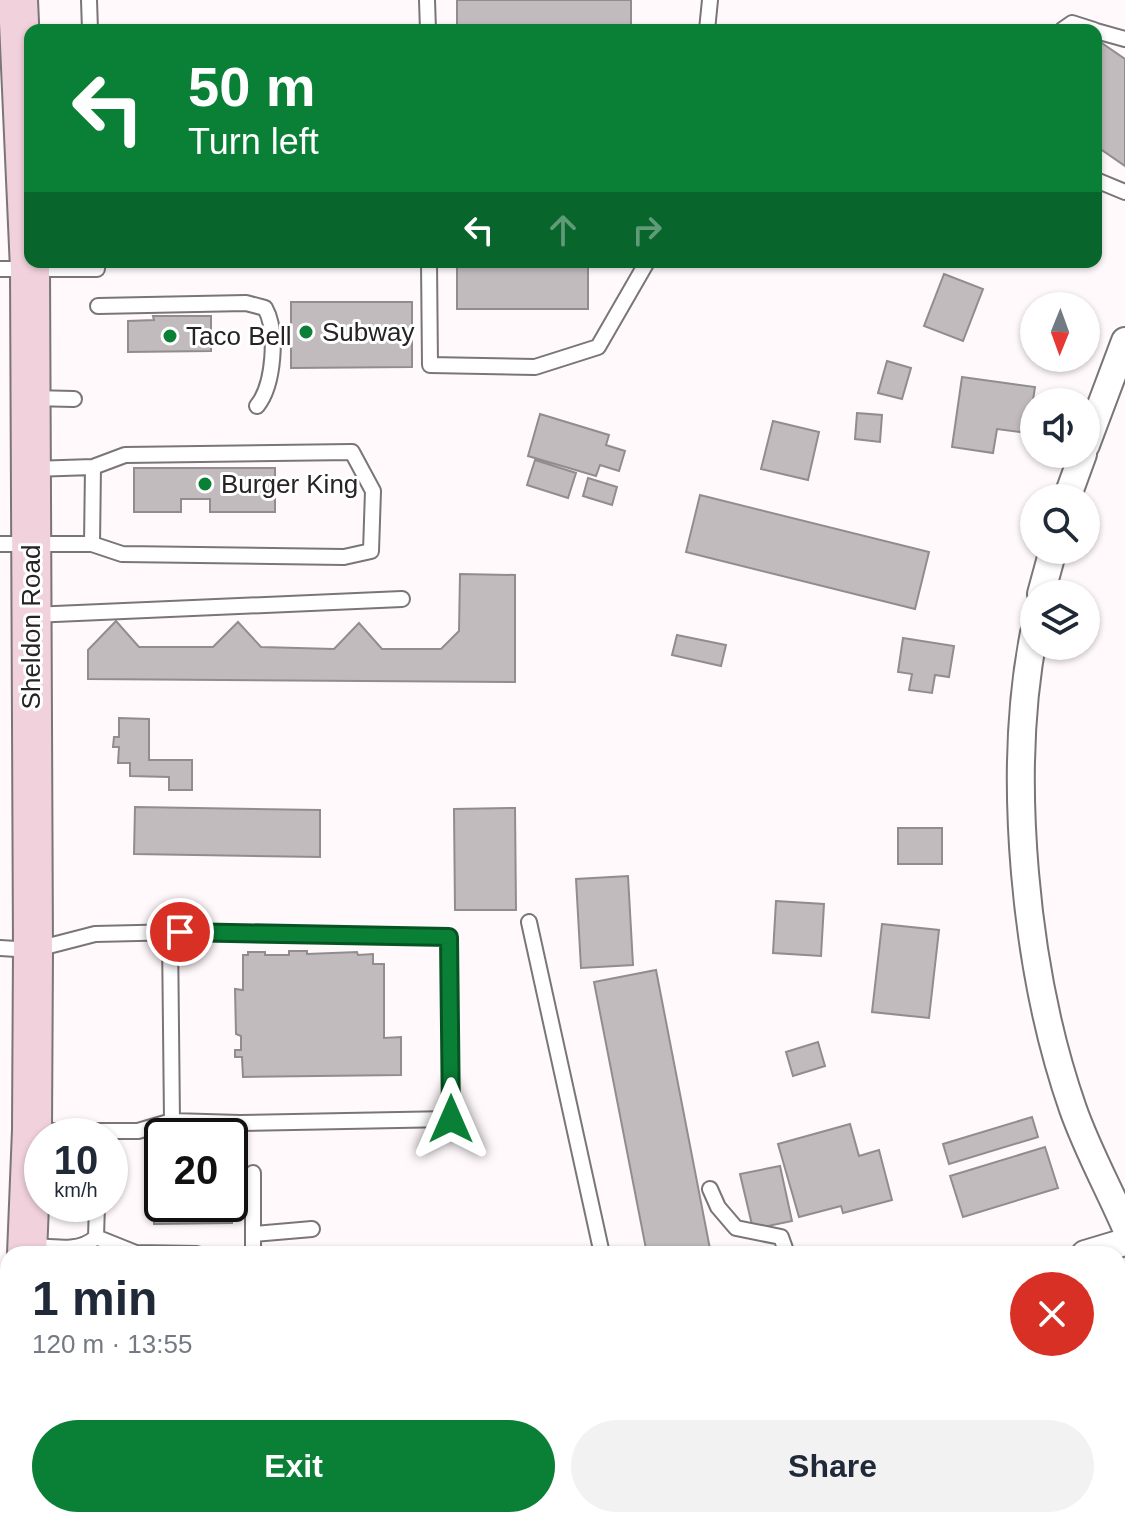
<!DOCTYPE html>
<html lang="en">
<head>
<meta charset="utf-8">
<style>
  :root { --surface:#fff; --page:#f2f2f3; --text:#1f2937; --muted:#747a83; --accent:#0a8037 }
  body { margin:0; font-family:Arial,sans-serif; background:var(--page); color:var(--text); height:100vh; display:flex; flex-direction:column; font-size:30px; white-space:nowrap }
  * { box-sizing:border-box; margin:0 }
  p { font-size:26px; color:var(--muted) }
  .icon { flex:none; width:44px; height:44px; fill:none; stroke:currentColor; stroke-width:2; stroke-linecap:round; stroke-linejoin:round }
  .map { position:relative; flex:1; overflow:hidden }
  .drawer { position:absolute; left:0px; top:1246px; width:1126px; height:282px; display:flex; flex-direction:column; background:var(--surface); border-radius:24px 24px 0 0; box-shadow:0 2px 6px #0004 }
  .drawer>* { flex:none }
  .top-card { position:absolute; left:24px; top:24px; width:1078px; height:244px; border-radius:16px; box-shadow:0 2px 6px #0004; background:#0a8037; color:#fff; overflow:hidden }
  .needle { width:52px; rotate:181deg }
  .tools { position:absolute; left:1020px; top:292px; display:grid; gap:16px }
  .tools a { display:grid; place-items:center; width:80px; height:80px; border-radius:50%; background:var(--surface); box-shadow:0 2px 6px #0004; font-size:40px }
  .speed { position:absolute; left:24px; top:1118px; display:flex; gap:16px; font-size:40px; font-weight:700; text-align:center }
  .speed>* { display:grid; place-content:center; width:104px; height:104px; border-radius:50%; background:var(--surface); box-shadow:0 2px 6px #0004; line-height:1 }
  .speed small { font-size:20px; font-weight:400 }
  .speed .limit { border:4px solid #111; border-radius:12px; background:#fff; color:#111 }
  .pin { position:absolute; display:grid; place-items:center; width:68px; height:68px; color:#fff; margin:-34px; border:4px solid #fff; border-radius:50%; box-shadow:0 2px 8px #0007 }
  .me { position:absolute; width:88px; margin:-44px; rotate:0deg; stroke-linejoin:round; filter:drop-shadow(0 0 6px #0008) }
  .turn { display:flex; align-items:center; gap:28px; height:168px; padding:0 32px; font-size:36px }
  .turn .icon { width:104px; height:104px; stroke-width:2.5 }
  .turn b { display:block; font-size:56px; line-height:68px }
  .lanes { display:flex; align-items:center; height:76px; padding:0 32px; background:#0003; justify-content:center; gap:40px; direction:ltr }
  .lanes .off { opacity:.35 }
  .round { display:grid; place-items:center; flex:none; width:84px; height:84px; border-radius:42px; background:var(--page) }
  .overview { display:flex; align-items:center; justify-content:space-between; height:136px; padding:0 32px }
  h1 { font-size:48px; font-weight:800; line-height:60px }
  .cta { display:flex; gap:16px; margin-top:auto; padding:16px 32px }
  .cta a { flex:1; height:92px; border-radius:48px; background:var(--accent); color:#fff; font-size:32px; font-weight:800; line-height:92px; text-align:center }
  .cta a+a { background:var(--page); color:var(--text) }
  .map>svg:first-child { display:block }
</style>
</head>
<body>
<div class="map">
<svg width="1125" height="1527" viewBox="0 0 1125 1527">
  <rect width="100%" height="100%" fill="#fff9fb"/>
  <path fill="#c1bbbd" stroke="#918c8e" stroke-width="2" d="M457,0H631V30H457Z
    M1096,39L1125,59V166L1096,146Z
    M457,262H588V309H457Z
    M944,274L983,289L963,341L924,326Z
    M291,302H412V367L291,368Z
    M153,316H211V351L128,352V321L154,320Z
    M887,361L911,368L902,399L878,393Z
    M962,377L1035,387L1028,433L997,429L993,453L952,447Z
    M857,413L882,415L880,442L855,439Z
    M540,414L609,435L606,445L625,451L619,471L600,465L596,476L528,456Z
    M773,421L819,432L808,480L761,469Z
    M535,460L576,473L568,498L527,485Z
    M134,468H275V512H210V499H181V512H134Z
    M588,478L617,487L612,505L583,496Z
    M700,495L929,552L915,609L686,552Z
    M460,574L515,575V682L88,679V650L116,621L139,647H213L238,622L261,647L334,649L359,623L382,649H441L459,631Z
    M677,635L726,645L721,666L672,655Z
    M903,638L954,646L949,677L935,675L932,693L909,690L912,674L898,672Z
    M119,718L149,719V760H192V790H169V777L130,776V763H118L119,747H113L114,737H119Z
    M135,807L320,810V857L134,854Z
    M515,808L516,910H455L454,809Z
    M898,828H942V864H898Z
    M628,876L633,965L581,968L576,879Z
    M776,901L824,904L821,956L773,953Z
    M882,924L939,930L929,1018L872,1012Z
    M289,951H307V954L357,952L358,955L373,954V964H384V1038L401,1037V1075L243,1077L242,1057H235V1050H241V1036L236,1034L235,989L243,990V955H248V952H265V955H289Z
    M656,970L711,1254H647L594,982Z
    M818,1042L825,1066L793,1076L786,1052Z
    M1032,1117L1038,1137L949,1164L943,1144Z
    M850,1124L859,1156L879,1150L892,1200L843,1213L841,1206L799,1217L778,1144Z
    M1045,1147L1058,1188L963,1217L950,1176Z
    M780,1166L792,1221L753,1229L740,1174Z
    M230,1168L232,1223L154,1224V1169H162V1204H230Z
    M91,1520H144V1527L91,1526Z"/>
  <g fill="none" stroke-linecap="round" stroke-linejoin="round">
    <g stroke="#7a7576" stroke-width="18">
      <path id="service" d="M89,0L90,30
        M427,0L428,30
        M707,30L710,0
        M1062,30L1072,23L1094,30
        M1096,31L1125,39
        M1096,180L1125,192
        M429,262L430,365L535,367L598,347L647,262
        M0,269H97V262
        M98,306L246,303L265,308C278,331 274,385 257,406
        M31,398L74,399
        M32,469L93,467L125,455L352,452L373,491L371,551L344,557L122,554L92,544
        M0,544H92L93,467
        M32,615L402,599
        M529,922L602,1254
        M170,934L172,1121
        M0,948L33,950L95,934L180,932L449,937L451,1119L240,1123L172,1121L138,1131H35
        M253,1173V1254
        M710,1189L718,1207L736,1228L781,1237L787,1254
        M253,1234L312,1229
        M96,1237L136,1253L197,1254
        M28,1245C49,1246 79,1254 96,1237L97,1204
        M71,1520V1527
        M182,1520V1527
        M862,1520L863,1527"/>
    </g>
    <g stroke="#7a7576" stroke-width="30">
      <path id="minor" d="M1086,445L1125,341
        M1067,498L1083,454
        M1041,594L1053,550
        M1034,633C1006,775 1025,972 1073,1109C1087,1149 1108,1187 1125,1226
        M1085,1254L1125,1242
        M0,1436H8"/>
    </g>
    <g stroke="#7a7576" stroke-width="42">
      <path id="secondary" d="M18,0L30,269L33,950L32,1130L27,1254
        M17,1527V1520"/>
    </g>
    <use href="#service" stroke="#fff" stroke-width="14"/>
    <use href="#minor" stroke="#fff" stroke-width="26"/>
    <use href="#secondary" stroke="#f1d2dc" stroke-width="38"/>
  </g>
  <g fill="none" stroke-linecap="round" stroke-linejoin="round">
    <g stroke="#065324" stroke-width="20">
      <path id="route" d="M180,932L449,937L451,1119"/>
    </g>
    <use href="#route" stroke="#0a8037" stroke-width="14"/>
  </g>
  <g fill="#0a8037" stroke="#fff" stroke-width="3">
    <circle cx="306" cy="332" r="8"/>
    <circle cx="170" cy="336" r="8"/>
    <circle cx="205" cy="484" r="8"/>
  </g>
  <g text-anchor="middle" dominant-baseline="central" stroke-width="6" stroke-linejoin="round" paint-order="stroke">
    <g font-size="26" fill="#252323" stroke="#fff" text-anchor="start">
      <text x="322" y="332">Subway</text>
      <text x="186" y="336">Taco Bell</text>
      <text x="221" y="484">Burger King</text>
    </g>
    <g font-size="26" fill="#252323" stroke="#fff">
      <text transform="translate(31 627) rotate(-90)">Sheldon Road</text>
    </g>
  </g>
</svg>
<div class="tools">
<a><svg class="needle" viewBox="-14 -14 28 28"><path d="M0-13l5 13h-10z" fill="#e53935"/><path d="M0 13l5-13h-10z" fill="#747a83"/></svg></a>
<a><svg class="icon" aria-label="sound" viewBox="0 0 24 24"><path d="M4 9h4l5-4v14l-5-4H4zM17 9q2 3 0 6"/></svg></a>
<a><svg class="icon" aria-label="search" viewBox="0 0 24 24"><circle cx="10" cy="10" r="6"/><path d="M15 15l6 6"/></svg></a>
<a><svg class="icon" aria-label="layers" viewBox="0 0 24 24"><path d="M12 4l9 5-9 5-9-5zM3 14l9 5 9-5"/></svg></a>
</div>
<div class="speed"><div>10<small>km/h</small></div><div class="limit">20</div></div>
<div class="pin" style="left:180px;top:932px;background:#d93025"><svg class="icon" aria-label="arrive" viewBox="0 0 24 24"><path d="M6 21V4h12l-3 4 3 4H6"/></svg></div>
<svg class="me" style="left:451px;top:1119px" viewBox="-20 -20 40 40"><path d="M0-17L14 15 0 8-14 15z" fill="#0a8037" stroke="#fff" stroke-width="4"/></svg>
<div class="top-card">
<div class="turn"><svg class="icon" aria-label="left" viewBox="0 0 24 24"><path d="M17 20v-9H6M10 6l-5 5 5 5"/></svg><div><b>50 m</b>Turn left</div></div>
<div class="lanes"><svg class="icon" aria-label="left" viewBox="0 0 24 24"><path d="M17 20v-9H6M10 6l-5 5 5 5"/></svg><svg class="icon off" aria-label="ahead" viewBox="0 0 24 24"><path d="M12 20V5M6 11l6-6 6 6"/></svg><svg class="icon off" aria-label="right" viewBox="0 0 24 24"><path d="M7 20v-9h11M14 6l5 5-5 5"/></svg></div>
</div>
<section class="drawer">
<div class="overview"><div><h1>1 min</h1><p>120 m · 13:55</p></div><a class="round" style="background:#d93025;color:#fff"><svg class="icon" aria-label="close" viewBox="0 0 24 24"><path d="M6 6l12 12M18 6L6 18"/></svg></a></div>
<div class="cta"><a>Exit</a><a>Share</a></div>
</section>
</div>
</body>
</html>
